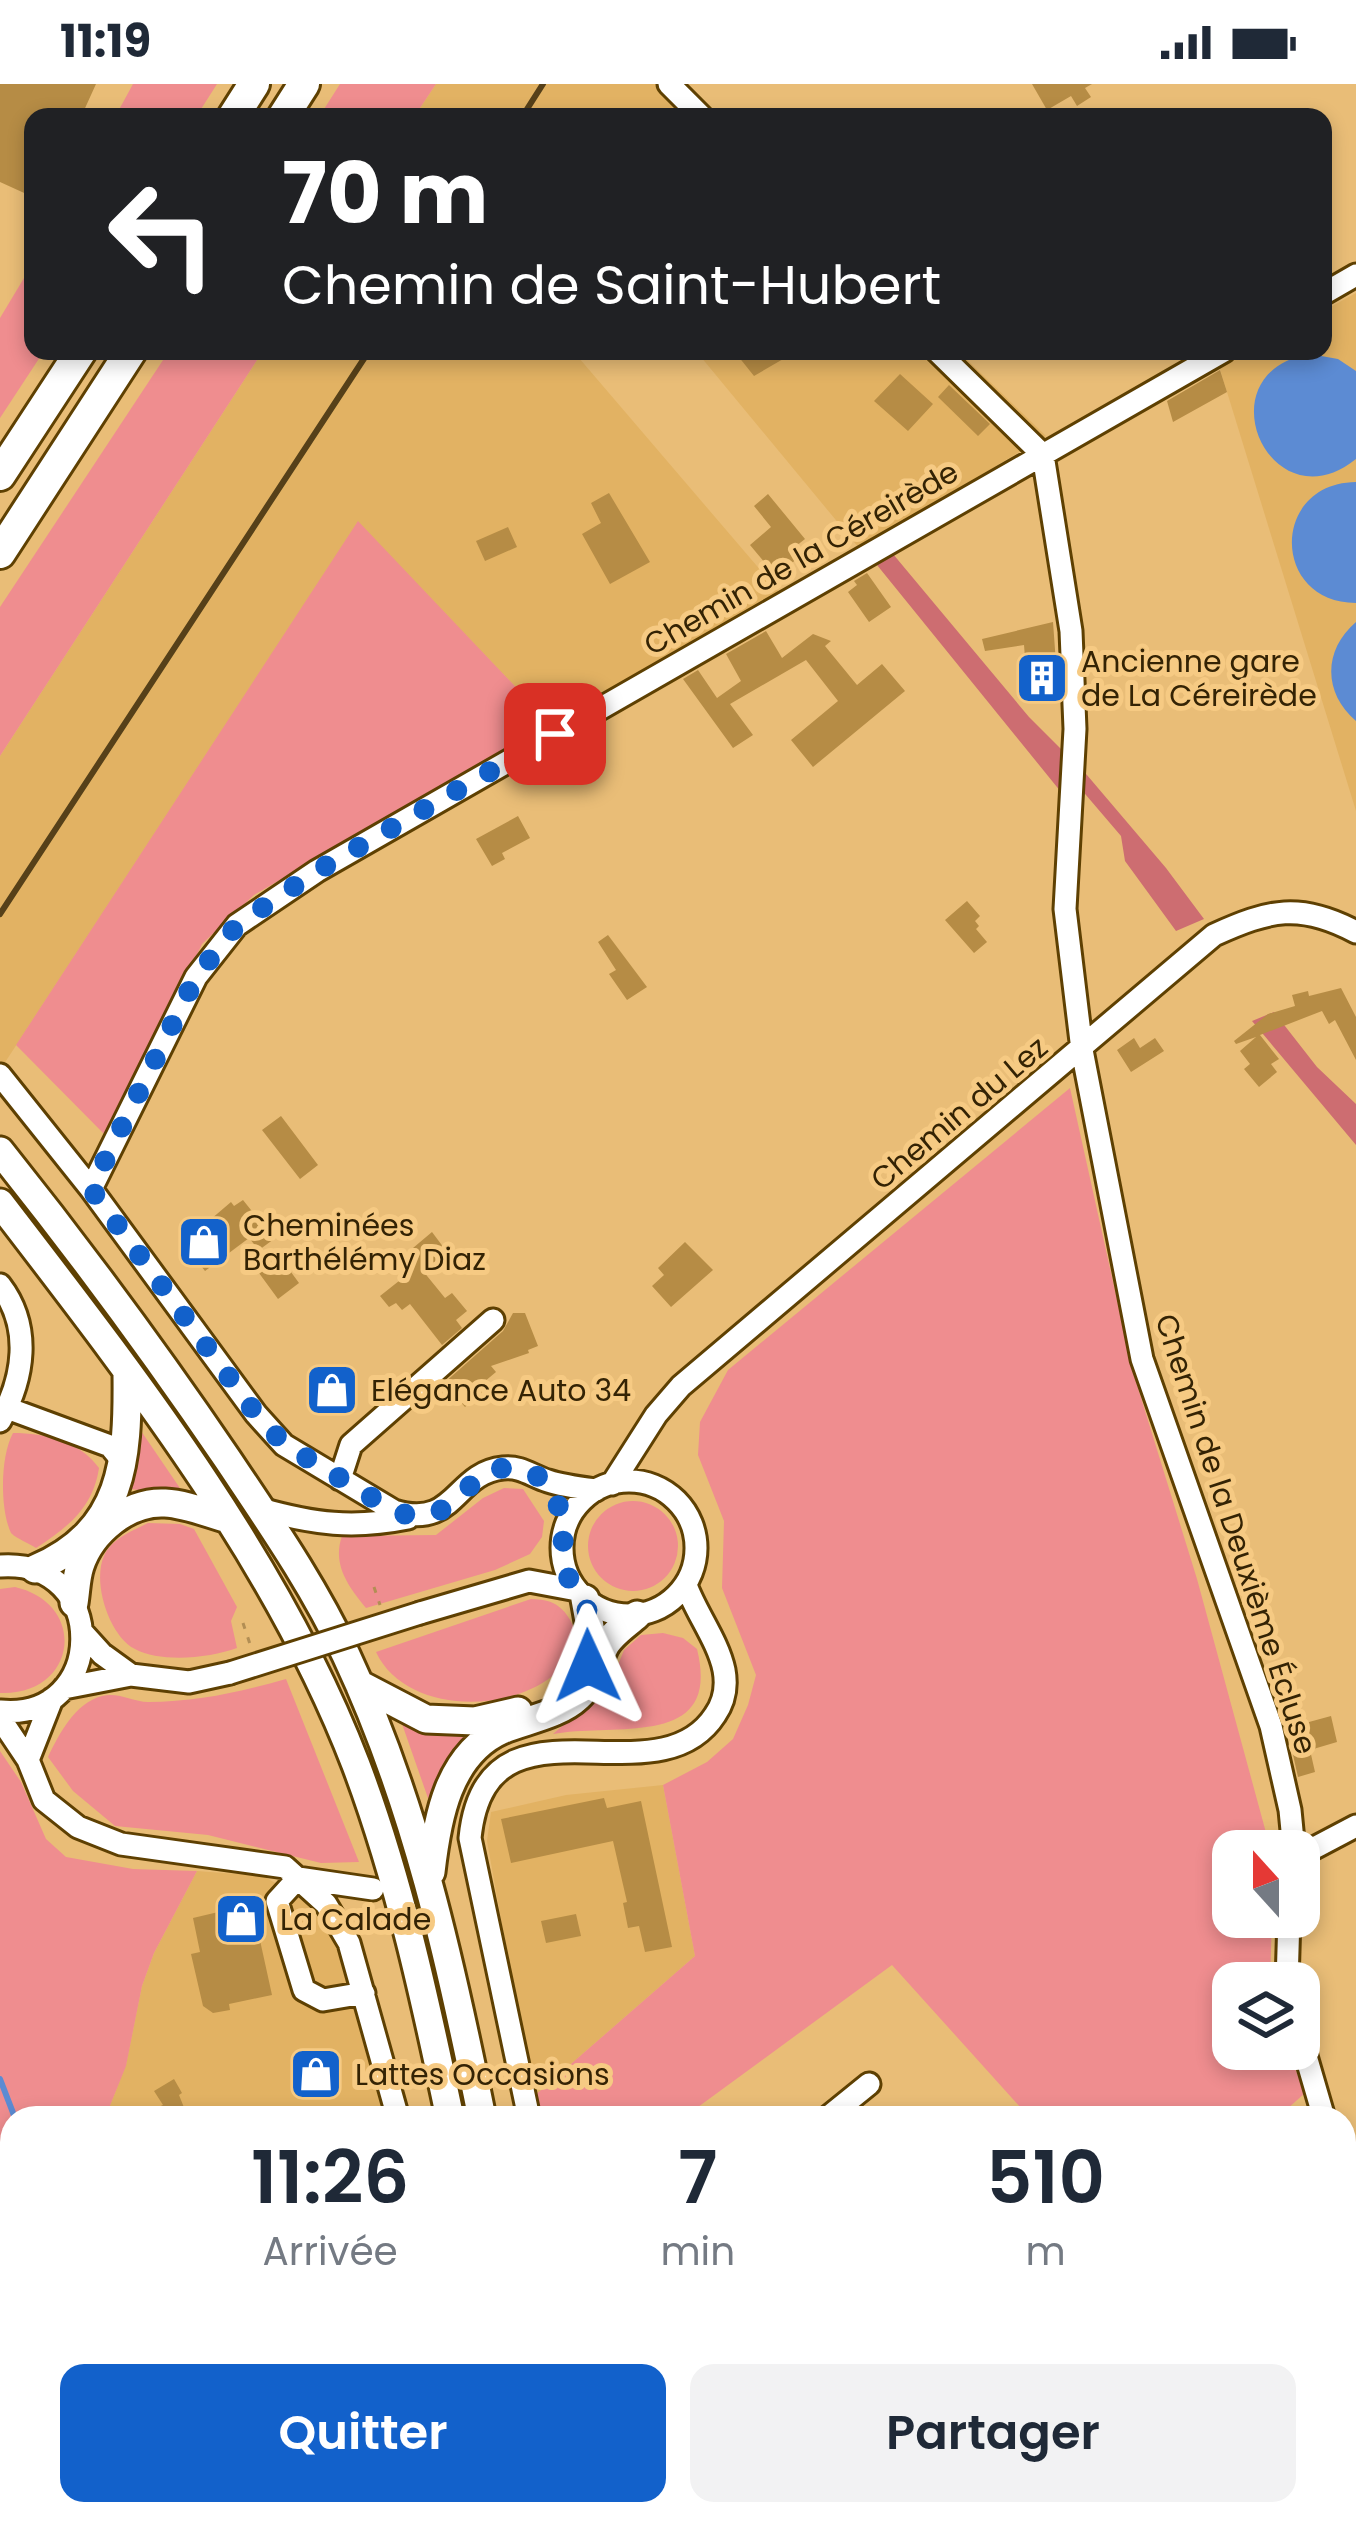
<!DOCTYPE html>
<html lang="fr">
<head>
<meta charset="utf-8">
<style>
  :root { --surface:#fff; --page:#f2f2f3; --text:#1f2937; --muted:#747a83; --accent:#1261cb }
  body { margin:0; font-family:Poppins,sans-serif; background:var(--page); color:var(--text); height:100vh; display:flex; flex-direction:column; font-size:45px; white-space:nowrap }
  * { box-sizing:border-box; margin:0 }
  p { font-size:39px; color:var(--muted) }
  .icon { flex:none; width:66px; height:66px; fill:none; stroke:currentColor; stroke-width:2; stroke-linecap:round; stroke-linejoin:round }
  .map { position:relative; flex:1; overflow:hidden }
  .sheet { position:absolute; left:0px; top:2022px; width:1356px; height:420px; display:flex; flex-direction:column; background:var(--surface); border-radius:36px 36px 0 0; box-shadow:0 6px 18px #0003 }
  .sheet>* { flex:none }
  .guide { position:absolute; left:24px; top:24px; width:1308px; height:252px; border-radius:24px; box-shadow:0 6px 18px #0003; background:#202124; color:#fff; overflow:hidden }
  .needle { width:78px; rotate:339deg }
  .buttons { position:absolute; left:1212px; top:1746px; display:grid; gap:24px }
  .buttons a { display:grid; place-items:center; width:108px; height:108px; border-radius:24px; background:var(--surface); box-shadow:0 6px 18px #0003; font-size:60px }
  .pin { position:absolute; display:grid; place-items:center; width:102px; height:102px; color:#fff; margin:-51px; border-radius:24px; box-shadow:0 6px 18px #0006 }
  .me { position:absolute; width:132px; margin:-66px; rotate:359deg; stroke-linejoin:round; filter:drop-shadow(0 0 9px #0008) }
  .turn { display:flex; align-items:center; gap:42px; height:252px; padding:0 60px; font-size:54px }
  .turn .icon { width:156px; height:156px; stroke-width:2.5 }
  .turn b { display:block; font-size:84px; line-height:102px }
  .eta { display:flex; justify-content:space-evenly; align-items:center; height:204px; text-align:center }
  .eta b { font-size:72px; font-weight:600; line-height:84px }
  .cta { display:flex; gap:24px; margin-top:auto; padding:24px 60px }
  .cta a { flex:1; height:138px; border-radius:24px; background:var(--accent); color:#fff; font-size:48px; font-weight:600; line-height:138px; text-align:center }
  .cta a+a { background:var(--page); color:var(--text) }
  .status { display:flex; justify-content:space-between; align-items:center; height:84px; padding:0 60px; background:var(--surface); direction:ltr }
  .status svg { height:33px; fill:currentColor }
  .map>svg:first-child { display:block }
</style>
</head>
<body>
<div class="status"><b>11:19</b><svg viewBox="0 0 49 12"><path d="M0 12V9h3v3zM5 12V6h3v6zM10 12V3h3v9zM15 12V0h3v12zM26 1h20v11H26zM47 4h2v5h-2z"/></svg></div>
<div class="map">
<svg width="1356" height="2442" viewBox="0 0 1356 2442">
  <rect width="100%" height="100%" fill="#e9bd77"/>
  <path fill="#e2b263" d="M436,0H681L716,33H414Z
    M1356,209V727L1219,282L1247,267H1323V227Z
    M263,267H573L780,509L550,639L358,438L0,986V672Z
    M696,267H958L1046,352L859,464Z
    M663,1701L695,1872L533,2013L487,1757L491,1728L566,1711Z
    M197,1787L263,1792L300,1813L334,1853L384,2034H105L126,1981L142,1902L154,1869Z
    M115,2430H277L257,2442H116Z"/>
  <path fill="#ef8d8f" d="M133,0H217L196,33H115Z
    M340,0H436L414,33H319Z
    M33,179V267H44L0,334V234Z
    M169,267H263L0,672V523Z
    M358,437L550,639L254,811L202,860L110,1056L16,961Z
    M1070,1004L1133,1288L1197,1495L1271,1767H1233V1833H1272L1270,1899H1233V1965H1287L1305,2009L1277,2034H1030L892,1881L683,2034H552L538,2028L533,2013L695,1872L663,1701L707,1678L733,1655L748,1621L756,1591L722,1504L724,1437L698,1371L700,1338L728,1286Z
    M139,1344L186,1413L131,1405Z
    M13,1349C45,1349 80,1357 99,1384C93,1424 68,1443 36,1464C29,1459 17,1455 11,1449C0,1426 0,1373 13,1349Z
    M504,1404L523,1405L544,1437L542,1453L530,1470L495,1486L366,1524C348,1502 332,1480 342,1452L436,1451L483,1414Z
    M588 1462a45 45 0 1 1 90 0a45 45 0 1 1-90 0Z
    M148,1439L180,1440L194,1445L237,1523L231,1537L237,1564C210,1574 161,1579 135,1565C109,1552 92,1498 104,1472C111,1455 132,1447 148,1439Z
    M15,1503C89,1520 77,1612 0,1609V1505Z
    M531,1515C560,1515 569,1529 579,1556C553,1631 410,1641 376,1568Z
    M663,1549L683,1554L697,1565C722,1666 616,1638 553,1650L610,1601L624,1566L641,1551Z
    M286,1595L359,1778L321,1779L208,1751L115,1742L73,1707L48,1673C59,1650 75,1619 102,1612C119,1608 133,1618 148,1618C196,1618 240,1608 286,1595Z
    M401,1637L439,1651H474L450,1678L429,1717Z
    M0,1667L21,1698L46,1755L66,1773L133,1785L197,1787L154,1869L142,1902L126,1982L105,2034H12V2424L0,2422Z
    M277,2430H432L457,2441L468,2438L469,2442H257Z"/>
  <path fill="#cd6d71" d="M893,470L1029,633L1067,671L1061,708L877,481Z
    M1081,684L1166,784L1204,835L1176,847L1125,777L1121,752L1080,704Z
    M1274,928L1317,983L1356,1020V1061L1252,937Z"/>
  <path fill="#5c8bd3" d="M1310,270L1338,275L1356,287V375C1270,444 1201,288 1310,270Z
    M1356,398V519C1271,519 1270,399 1356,398Z
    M1356,538V637C1323,609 1323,566 1356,538Z"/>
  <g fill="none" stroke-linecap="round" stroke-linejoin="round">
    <path stroke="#5c8bd3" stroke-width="6" d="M0,1995L15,2034
      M69,2430L71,2442"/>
  </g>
  <path fill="#b68c45" d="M0,0H96L81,33H33V113L0,98Z
    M1032,0H1092L1085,4L1091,13L1077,22L1071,12L1047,26Z
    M734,267H797L754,292Z
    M1220,286L1227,308L1173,338L1167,317Z
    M900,290L933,320L908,347L874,317Z
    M949,301L990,340L978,352L938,313Z
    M609,409L650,478L610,500L582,450L601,439L591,419Z
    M768,410L805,455L791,466L798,474L776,492L750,461L771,443L754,422Z
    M508,443L517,463L485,477L476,457Z
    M867,489L891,523L869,538L848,508L857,501L854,497Z
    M1053,538L1058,607L1028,611L1024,561L985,567L982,555Z
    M766,547L782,574L813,550L831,557L825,562L857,601L882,580L905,607L813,683L791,656L838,617L806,576L730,620L753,651L733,664L683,595L698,586L717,614L741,597L726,570Z
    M518,732L530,754L502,769L505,775L492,782L476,755Z
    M967,817L980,832L975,837L979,842L976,845L987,858L974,869L945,836Z
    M608,851L647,903L627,916L609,890L616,886L598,858Z
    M1341,904L1356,933V976L1335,936L1329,940L1322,927L1260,951L1279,975L1271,980L1277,988L1259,1003L1244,985L1250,980L1240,967L1256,953L1236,960L1234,957L1268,930L1295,922L1292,911L1308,907L1309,912Z
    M1134,954L1140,964L1155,954L1164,967L1131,988L1117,966Z
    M281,1032L318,1081L300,1095L262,1046Z
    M243,1116L274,1155L259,1166L249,1154L205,1187L183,1159L231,1118L234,1122Z
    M432,1148L447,1168L423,1187L445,1214L452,1209L467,1227L456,1236L462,1244L442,1261L410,1220L402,1226L396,1219L389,1223L380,1212L404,1193L394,1180Z
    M685,1158L713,1186L671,1223L652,1202L664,1191L658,1184Z
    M280,1173L299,1199L278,1215L259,1189Z
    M513,1229H525L538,1262L528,1266L529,1269L491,1282L496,1288L478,1303L482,1308L465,1323L444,1299L503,1247Z
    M331,1288L348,1311L343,1315L347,1321L335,1330L314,1300Z
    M1331,1632L1337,1658L1310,1666L1315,1688L1298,1693L1287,1644Z
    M604,1714L607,1724L641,1717L672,1863L645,1868L639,1842L628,1844L623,1819L627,1818L613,1757L511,1779L501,1735Z
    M252,1820L272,1911L229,1920L230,1926L213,1929L203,1922L191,1870L200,1868L193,1834Z
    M576,1830L581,1852L546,1859L541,1837Z
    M174,1995L182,2009L179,2011L185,2026L174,2034H133L163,2021L154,2007Z"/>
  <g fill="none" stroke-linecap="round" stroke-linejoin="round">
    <g stroke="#5e4002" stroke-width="27">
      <path id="minor" d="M669,0L702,33
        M1323,210L1356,191
        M937,267L1043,371L1071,547L1075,645L1065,825L1082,966L1142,1275L1271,1642L1290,1726L1294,1767
        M0,991L91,1105L256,1330L284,1361L394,1427C456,1446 454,1389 503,1384C521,1382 532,1392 548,1397C563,1402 580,1404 596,1406
        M91,1105L196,893L237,841L317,787L1224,267
        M0,1201C32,1243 24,1294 0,1337
        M7,1324L110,1362L124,1379
        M340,1395L351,1361L493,1236
        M562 1464a67 67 0 1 1 134 0a67 67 0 1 1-134 0Z
        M612,1400L656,1331L681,1302L1214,851C1269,826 1300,818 1356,848
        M261,1425C314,1440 353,1445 408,1434
        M0,1482C111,1474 107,1638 0,1627
        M420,1529L529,1497L577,1506
        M83,1549L102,1570L131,1591
        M64,1604L131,1591L189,1598L230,1589
        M0,1634L28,1676L44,1716L78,1743L121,1760L285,1783L326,1820L349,1859L398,2034
        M28,1676L52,1615
        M1299,1772L1356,1742
        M1287,1899L1289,1833
        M364,1909L323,1916L304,1906L277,1817L298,1794L373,1805
        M1299,1948L1324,2034
        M529,2034L470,1754C486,1597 656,1722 715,1631C724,1618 727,1602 724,1586C718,1557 696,1529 686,1501
        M827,2034L869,2000
        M1344,2104L1349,2121L1344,2157
        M1344,2408L1354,2440
        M482,2430L485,2442"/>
    </g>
    <g stroke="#5e4002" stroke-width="33">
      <path id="major" d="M0,1067C80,1167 156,1270 228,1376C270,1439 314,1502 346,1571C415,1718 450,1875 482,2034
        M0,1119C132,1291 278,1477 356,1681C399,1795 425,1915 450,2034
        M35,1485C124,1447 128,1376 127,1290
        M585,1515L592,1554L588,1582
        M74,1519C76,1507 76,1494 80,1482C91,1448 128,1417 165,1419C186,1420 207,1429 228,1435
        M359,1600L426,1635L475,1637L518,1627
        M431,1788C437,1735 448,1670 502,1646C526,1636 559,1631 578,1613C592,1600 596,1580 604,1564C610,1551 626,1541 637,1531
        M526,2430L528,2442
        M556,2430L558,2442"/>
    </g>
    <g stroke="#5e4002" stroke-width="36">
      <path id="highway" d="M233,33L254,0
        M283,33L304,0
        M0,391L81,267
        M0,469L131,267"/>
    </g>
    <path stroke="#b28e54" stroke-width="3" stroke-dasharray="6 9" stroke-linecap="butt" d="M374,1503L380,1521
      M243,1539L250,1560"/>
    <use href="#minor" stroke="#fff" stroke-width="21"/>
    <use href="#major" stroke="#fff" stroke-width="27"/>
    <use href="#highway" stroke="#fff" stroke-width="30"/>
    <path stroke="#564019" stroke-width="6" d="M522,33L543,0
      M0,830L369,267"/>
    <g stroke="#5e4002" stroke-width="27" stroke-linecap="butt">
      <path id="minor-bridge" d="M230,1589L420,1529"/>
    </g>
    <use href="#minor-bridge" stroke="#fff" stroke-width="21"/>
  </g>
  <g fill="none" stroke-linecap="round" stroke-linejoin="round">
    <path stroke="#1261cb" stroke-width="21" stroke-dasharray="0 37.8" d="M555,650L317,787L237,841L196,893L91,1105L256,1330L284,1360L394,1427L415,1433L436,1429L453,1419L484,1388L508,1383L527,1387L547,1397L567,1441L562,1462L568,1493L585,1515L592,1554L588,1582"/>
  </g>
  <defs>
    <g id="building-square" transform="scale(2.7)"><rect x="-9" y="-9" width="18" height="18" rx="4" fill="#1261cb" stroke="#f6ca83"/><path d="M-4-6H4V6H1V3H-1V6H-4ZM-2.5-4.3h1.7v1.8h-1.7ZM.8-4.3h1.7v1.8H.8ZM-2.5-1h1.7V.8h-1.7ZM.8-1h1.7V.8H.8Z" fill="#fff"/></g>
    <g id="shop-square" transform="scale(2.7)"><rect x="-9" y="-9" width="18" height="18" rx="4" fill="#1261cb" stroke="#f6ca83"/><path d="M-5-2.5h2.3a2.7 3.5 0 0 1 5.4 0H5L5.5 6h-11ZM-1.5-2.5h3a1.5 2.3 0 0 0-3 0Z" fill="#fff"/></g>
  </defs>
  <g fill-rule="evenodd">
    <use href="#building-square" x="1042" y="594"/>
    <use href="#shop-square" x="204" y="1158"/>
    <use href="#shop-square" x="332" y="1306"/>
    <use href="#shop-square" x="241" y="1835"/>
    <use href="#shop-square" x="316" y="1990"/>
  </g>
  <g text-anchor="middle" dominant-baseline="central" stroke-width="10" stroke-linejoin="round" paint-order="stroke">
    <g font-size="30" fill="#342304" stroke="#f6ca83">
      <text transform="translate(801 474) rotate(-30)">Chemin de la Céreirède</text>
      <text transform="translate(959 1029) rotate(-40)">Chemin du Lez</text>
      <text transform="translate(1236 1450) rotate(72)">Chemin de la Deuxième Écluse</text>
    </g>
    <g font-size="30" fill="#342304" stroke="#f6ca83" text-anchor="start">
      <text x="1081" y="577">Ancienne gare<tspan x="1081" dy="34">de La Céreirède</tspan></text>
      <text x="243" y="1141">Cheminées<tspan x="243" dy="34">Barthélémy Diaz</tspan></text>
      <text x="371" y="1306">Elégance Auto 34</text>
      <text x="280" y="1835">La Calade</text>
      <text x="355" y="1990">Lattes Occasions</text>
    </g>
  </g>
</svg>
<div class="buttons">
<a><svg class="needle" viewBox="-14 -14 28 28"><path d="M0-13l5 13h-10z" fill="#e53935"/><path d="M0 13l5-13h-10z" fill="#747a83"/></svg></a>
<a><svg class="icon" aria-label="layers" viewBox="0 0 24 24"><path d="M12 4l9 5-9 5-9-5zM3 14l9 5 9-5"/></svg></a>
</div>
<div class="pin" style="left:555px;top:650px;background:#d93025"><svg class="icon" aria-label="arrive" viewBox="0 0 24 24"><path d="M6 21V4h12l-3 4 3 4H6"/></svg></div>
<svg class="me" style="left:588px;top:1582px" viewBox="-20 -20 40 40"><path d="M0-17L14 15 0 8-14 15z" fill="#1261cb" stroke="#fff" stroke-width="4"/></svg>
<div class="guide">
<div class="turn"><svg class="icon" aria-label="left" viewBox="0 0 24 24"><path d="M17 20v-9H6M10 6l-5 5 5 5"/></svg><div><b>70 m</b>Chemin de Saint-Hubert</div></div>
</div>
<section class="sheet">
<div class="eta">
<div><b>11:26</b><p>Arrivée</p></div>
<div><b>7</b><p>min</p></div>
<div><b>510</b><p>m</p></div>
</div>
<div class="cta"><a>Quitter</a><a>Partager</a></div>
</section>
</div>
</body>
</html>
